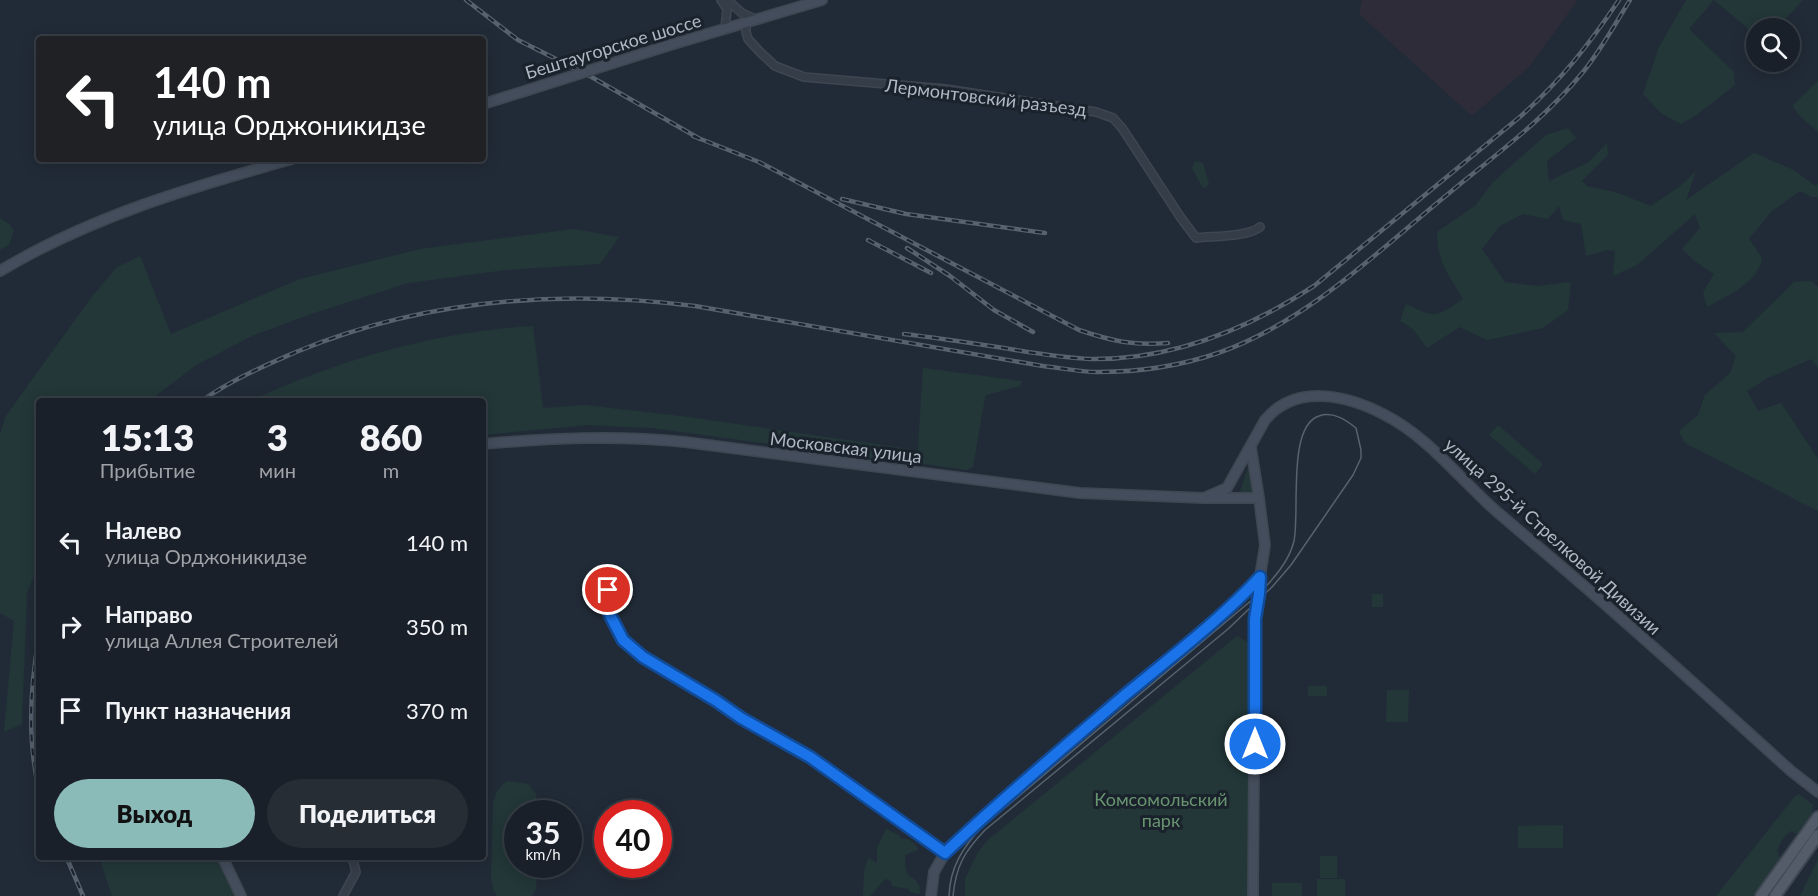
<!DOCTYPE html>
<html lang="ru">
<head>
<meta charset="utf-8">
<style>
  :root { --surface:#192029; --page:#262d35; --text:#f1f3f6; --muted:#9fa3a8; --line:#373e46; --accent:#8bbbb9 }
  body { margin:0; font-family:Lato,sans-serif; background:var(--page); color:var(--text); height:100vh; display:flex; flex-direction:column; font-size:22px; white-space:nowrap }
  * { box-sizing:border-box; margin:0 }
  p { font-size:20px; color:var(--muted) }
  .icon { flex:none; width:33px; height:33px; fill:none; stroke:currentColor; stroke-width:2; stroke-linecap:round; stroke-linejoin:round }
  .map { position:relative; flex:1; overflow:hidden }
  .side { position:absolute; left:36px; top:398px; width:450px; height:462px; display:flex; flex-direction:column; background:var(--surface); border-radius:6px; box-shadow:0 3px 15px #0003,0 0 0 2px var(--line) }
  .side>* { flex:none }
  .banner { position:absolute; left:36px; top:36px; width:450px; height:126px; border-radius:6px; box-shadow:0 3px 15px #0003,0 0 0 2px var(--line); background:#202124; color:#fff; overflow:hidden }
  .fabs { position:absolute; left:1746px; top:18px; display:grid; gap:12px }
  .fabs a { display:grid; place-items:center; width:54px; height:54px; border-radius:50%; background:var(--surface); box-shadow:0 3px 15px #0003,0 0 0 2px var(--line); font-size:30px }
  .speed { position:absolute; left:504px; top:800px; display:flex; gap:12px; font-size:30px; font-weight:700; text-align:center }
  .speed>* { display:grid; place-content:center; width:78px; height:78px; border-radius:50%; background:var(--surface); box-shadow:0 3px 15px #0003,0 0 0 2px var(--line); line-height:1 }
  .speed small { font-size:15px; font-weight:400 }
  .speed .limit { border:9px solid #d22; background:#fff; color:#111 }
  .pin { position:absolute; display:grid; place-items:center; width:51px; height:51px; color:#fff; margin:-26px; border:3px solid #fff; border-radius:50%; box-shadow:0 2px 6px #0007 }
  .me { position:absolute; width:66px; margin:-33px; rotate:0deg; stroke-linejoin:round; filter:drop-shadow(0 0 4px #0008) }
  .turn { display:flex; align-items:center; gap:21px; height:126px; padding:0 18px; font-size:27px }
  .turn .icon { width:78px; height:78px; stroke-width:2.5 }
  .turn b { display:block; font-size:42px; line-height:51px }
  .eta { display:flex; justify-content:space-evenly; align-items:center; height:102px; text-align:center }
  .eta b { font-size:36px; font-weight:800; line-height:42px }
  .button { display:flex; gap:12px; margin-top:auto; padding:12px 18px }
  .button a { flex:1; height:69px; border-radius:36px; background:var(--accent); color:#111; font-size:24px; font-weight:800; line-height:69px; text-align:center }
  .button a+a { background:var(--page); color:var(--text) }
  ul { padding:0; list-style:none }
  li { display:flex; align-items:center; gap:18px; height:84px; padding:0 18px }
  li div { flex:1 }
  li b { display:block; font-size:22px }
  li em { font-style:normal }
  .map>svg:first-child { display:block }
</style>
</head>
<body>
<div class="map">
<svg width="1818" height="896" viewBox="0 0 1818 896">
  <rect width="100%" height="100%" fill="#212b37"/>
  <path fill="#2e2c39" d="M1362,0H1578L1529,67L1472,116L1359,14Z"/>
  <path fill="#233738" d="M1686,0H1714L1689,29L1734,72L1735,85L1695,116L1681,124L1661,113L1643,94L1659,47Z
    M1714,0H1803L1777,28H1756V35Z
    M1818,81V132L1801,117L1792,106Z
    M1568,128L1576,138L1547,161L1549,181L1589,162L1607,143L1608,155L1582,181L1587,186L1615,192L1651,206L1679,187L1696,171L1686,200L1754,153L1794,170L1815,186L1818,184V197H1812L1800,191L1772,211L1749,239L1762,258C1758,283 1727,296 1707,307L1703,293L1714,274L1695,261L1682,249L1700,228L1695,214L1637,265L1613,276L1615,251L1607,250L1586,256L1581,224L1563,220L1559,206L1548,219L1523,214L1500,226L1482,249L1505,282L1537,286L1571,282L1568,310L1543,328L1487,340L1460,327L1427,348L1413,329L1400,321L1406,304C1435,318 1436,318 1463,299C1449,275 1437,262 1437,232L1476,205L1493,182L1546,135Z
    M1195,161L1203,163L1209,184L1206,188L1202,187L1192,168Z
    M0,218L10,225L14,230L9,245L0,250Z
    M574,229L619,237L600,264L506,270L408,283L314,313L254,335L196,365L150,400H39V563L27,593L22,724L4,732L14,621L0,613V433L6,416L90,299L116,268L140,256L171,334L300,279L420,249Z
    M1812,281L1818,287V368L1811,359L1766,379L1747,391L1758,411L1781,403L1818,459V511L1685,443L1679,431L1698,415L1705,395L1730,373L1736,356L1714,333L1743,332L1794,282Z
    M533,326L543,408L585,405L688,417L910,449L909,463L652,428L588,425L483,435V400H252C343,359 433,332 533,326Z
    M923,368L1022,381L1020,386L986,395L985,397L973,467L967,470L917,463Z
    M1498,425L1543,464L1535,474L1489,435Z
    M1248,467H1250L1254,493L1242,495L1240,492Z
    M1372,594H1383V607H1372Z
    M1237,636L1248,642V896H965V879L978,852L988,840Z
    M1308,686H1327V696H1308Z
    M1387,690H1409L1408,722H1386Z
    M508,781L528,784L536,794L539,813H518V864H538L536,889L532,896H497L493,889L491,877L493,805C495,793 498,787 508,781Z
    M1799,794L1813,805L1812,815L1796,834L1791,831L1783,838L1777,851L1780,858L1772,874L1755,896H1716L1795,796Z
    M1563,825V848H1518V826Z
    M886,829L899,835L901,839C909,838 915,842 918,850L905,855V868L909,876C918,881 920,884 920,894L910,892L909,889L892,886L891,881L885,879L870,896H863L864,872L868,858L877,863V848Z
    M1320,856H1337V878H1320Z
    M99,857H216L236,896H112Z
    M1818,859V896H1800Z
    M1317,879H1345V896H1317Z
    M1272,883H1302V896H1272Z"/>
  <g fill="none" stroke-linecap="round" stroke-linejoin="round">
    <g stroke="#3e4651" stroke-width="10">
      <path id="street" d="M721,0L727,9L725,29
        M727,0L742,13L757,20
        M746,23V32L748,39L760,52L775,66L804,77L945,89L1096,112L1113,118L1122,128L1181,218L1196,238C1212,236 1248,237 1260,227
        M608,590L610,614L623,640L643,657L715,700L741,718L810,757L945,853
        M343,896L356,872L352,856"/>
    </g>
    <g stroke="#3e4651" stroke-width="12">
      <path id="secondary" d="M670,45L822,0
        M483,104L525,91
        M0,271C90,217 191,187 292,159
        M483,444C551,438 617,435 685,442L1080,493L1204,498H1259
        M1204,498L1227,488L1265,420C1296,383 1347,395 1385,415C1428,437 1459,478 1495,510C1532,542 1571,574 1608,607C1670,661 1730,716 1791,771L1818,792
        M222,856L241,896
        M931,896L934,872L945,853L992,809L1184,647L1241,597L1260,577L1265,545L1259,498L1251,448
        M1253,896L1255,619L1259,594L1260,577"/>
    </g>
    <g stroke="#3e4651" stroke-width="14">
      <path id="primary" d="M1761,896L1818,817
        M1775,896L1818,835"/>
    </g>
    <use href="#street" stroke="#353d48" stroke-width="7"/>
    <use href="#secondary" stroke="#434d5b" stroke-width="9"/>
    <use href="#primary" stroke="#535c68" stroke-width="10"/>
    <path stroke="#57626f" stroke-width="1.5" d="M949,896C950,867 963,847 982,827L1259,594C1273,579 1289,562 1294,541C1300,512 1287,426 1319,416C1333,411 1346,420 1356,428L1361,450V458L1353,475L1291,565L1272,587L1228,629L985,830C964,852 956,866 953,896"/>
    <g stroke="#57626f" stroke-width="4.5">
      <path id="rail" d="M466,0L518,40L588,75L700,139
        M693,136L759,162L1079,330C1112,341 1133,346 1168,343
        M842,199L906,214L1045,233
        M868,240L931,273
        M907,248L950,276L994,310L1033,332
        M904,334C938,338 971,343 1004,348C1033,353 1062,358 1091,359C1172,360 1248,329 1314,286L1521,116C1562,79 1588,46 1619,0
        M203,400C231,380 264,366 296,352C424,299 558,289 695,306L1043,366C1061,368 1080,372 1098,372C1138,372 1180,366 1218,353C1307,322 1377,252 1448,194C1494,156 1545,119 1583,72C1601,50 1615,24 1630,0
        M39,637C30,687 27,739 39,790
        M66,856L83,896"/>
    </g>
    <use href="#rail" stroke="#1a222c" stroke-width="2" stroke-dasharray="7" stroke-linecap="butt"/>
    <g stroke="#3e4651" stroke-width="12" stroke-linecap="butt">
      <path id="secondary-bridge" d="M525,91L670,45"/>
    </g>
    <use href="#secondary-bridge" stroke="#434d5b" stroke-width="9"/>
  </g>
  <g fill="none" stroke-linecap="round" stroke-linejoin="round">
    <g stroke="#114b97" stroke-width="15">
      <path id="route" d="M608,590L610,615L623,640L643,657L715,700L741,718L810,757L945,853C1003,798 1064,747 1125,695C1171,657 1219,621 1260,577L1259,594L1255,619V744"/>
    </g>
    <use href="#route" stroke="#1a73e8" stroke-width="10"/>
  </g>
  <g text-anchor="middle" dominant-baseline="central" stroke-width="6" stroke-linejoin="round" paint-order="stroke">
    <g font-size="18" fill="#afb8c4" stroke="#1a222c">
      <text transform="translate(613 46) rotate(-17)">Бештаугорское шоссе</text>
      <text transform="translate(986 97) rotate(7)">Лермонтовский разъезд</text>
      <text transform="translate(846 447) rotate(7)">Московская улица</text>
      <text transform="translate(1553 536) rotate(42)">улица 295-й Стрелковой Дивизии</text>
    </g>
    <g font-size="18" fill="#689470" stroke="#1a222c">
      <text x="1161" y="799">Комсомольский<tspan x="1161" dy="21">парк</tspan></text>
    </g>
  </g>
</svg>
<div class="fabs">
<a><svg class="icon" aria-label="search" viewBox="0 0 24 24"><circle cx="10" cy="10" r="6"/><path d="M15 15l6 6"/></svg></a>
</div>
<div class="speed"><div>35<small>km/h</small></div><div class="limit">40</div></div>
<div class="pin" style="left:608px;top:590px;background:#d93025"><svg class="icon" aria-label="arrive" viewBox="0 0 24 24"><path d="M6 21V4h12l-3 4 3 4H6"/></svg></div>
<svg class="me" style="left:1255px;top:744px" viewBox="-20 -20 40 40"><circle r="17" fill="#1a73e8" stroke="#fff" stroke-width="3"/><path d="M0-11L8 9 0 5-8 9z" fill="#fff"/></svg>
<div class="banner">
<div class="turn"><svg class="icon" aria-label="left" viewBox="0 0 24 24"><path d="M17 20v-9H6M10 6l-5 5 5 5"/></svg><div><b>140 m</b>улица Орджоникидзе</div></div>
</div>
<section class="side">
<div class="eta">
<div><b>15:13</b><p>Прибытие</p></div>
<div><b>3</b><p>мин</p></div>
<div><b>860</b><p>m</p></div>
</div>
<ul>
<li><svg class="icon" aria-label="left" viewBox="0 0 24 24"><path d="M17 20v-9H6M10 6l-5 5 5 5"/></svg><div><b>Налево</b><p>улица Орджоникидзе</p></div><em>140 m</em></li>
<li><svg class="icon" aria-label="right" viewBox="0 0 24 24"><path d="M7 20v-9h11M14 6l5 5-5 5"/></svg><div><b>Направо</b><p>улица Аллея Строителей</p></div><em>350 m</em></li>
<li><svg class="icon" aria-label="arrive" viewBox="0 0 24 24"><path d="M6 21V4h12l-3 4 3 4H6"/></svg><div><b>Пункт назначения</b></div><em>370 m</em></li>
</ul>
<div class="button"><a>Выход</a><a>Поделиться</a></div>
</section>
</div>
</body>
</html>
